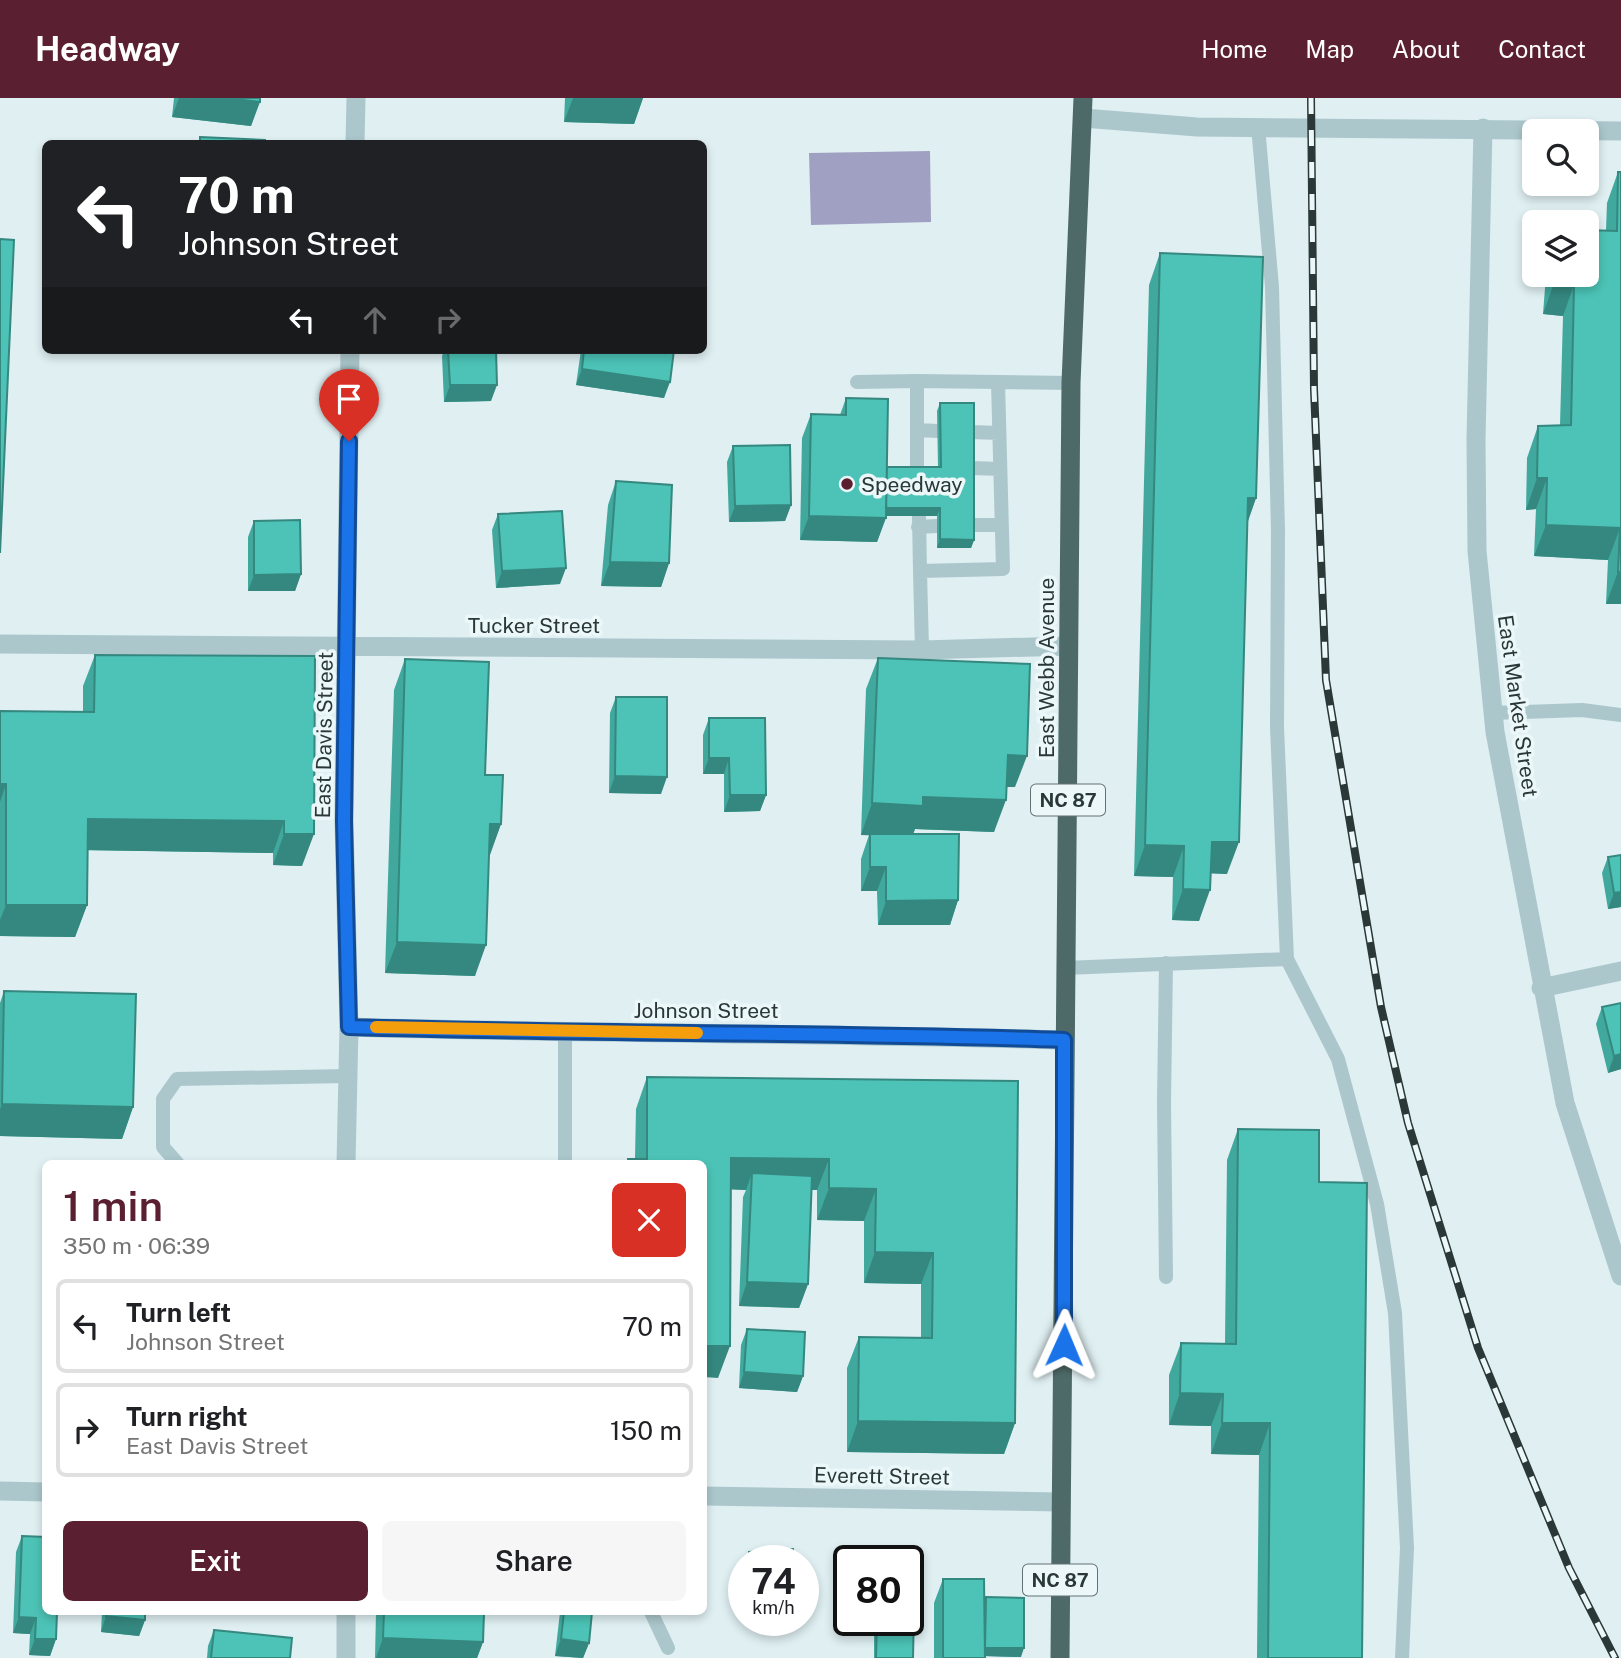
<!DOCTYPE html>
<html lang="en">
<head>
<meta charset="utf-8">
<style>
  :root { --surface:#fff; --page:#f6f6f6; --text:#202124; --muted:#757577; --line:#e0e0e0; --accent:#5a2031 }
  body { margin:0; font-family:"Public Sans",sans-serif; background:var(--page); color:var(--text); height:100vh; display:flex; flex-direction:column; font-size:26px; white-space:nowrap }
  * { box-sizing:border-box; margin:0 }
  p { font-size:23px; color:var(--muted) }
  .icon { flex:none; width:38px; height:38px; fill:none; stroke:currentColor; stroke-width:2; stroke-linecap:round; stroke-linejoin:round }
  .map { position:relative; flex:1; overflow:hidden }
  .drawer { position:absolute; left:42px; top:1062px; width:665px; height:455px; display:flex; flex-direction:column; background:var(--surface); border-radius:10px; box-shadow:0 4px 10px #0003 }
  .drawer>* { flex:none }
  .guide { position:absolute; left:42px; top:42px; width:665px; height:214px; border-radius:10px; box-shadow:0 4px 10px #0003; background:#202124; color:#fff; overflow:hidden }
  .fabs { position:absolute; left:1522px; top:21px; display:grid; gap:14px }
  .fabs a { display:grid; place-items:center; width:77px; height:77px; border-radius:10px; background:var(--surface); box-shadow:0 4px 10px #0003; font-size:35px }
  .speed { position:absolute; left:728px; top:1447px; display:flex; gap:14px; font-size:35px; font-weight:700; text-align:center }
  .speed>* { display:grid; place-content:center; width:91px; height:91px; border-radius:50%; background:var(--surface); box-shadow:0 4px 10px #0003; line-height:1 }
  .speed small { font-size:18px; font-weight:400 }
  .speed .limit { border:4px solid #111; border-radius:10px; background:#fff; color:#111 }
  .pin { position:absolute; display:grid; place-items:center; width:60px; height:60px; color:#fff; margin:-72px -30px; border-radius:50% 50% 50% 0; rotate:-45deg; box-shadow:0 0 7px #0007 }
  .pin .icon { rotate:45deg }
  .me { position:absolute; width:77px; margin:-38px; rotate:1deg; stroke-linejoin:round; filter:drop-shadow(0 0 5px #0008) }
  .turn { display:flex; align-items:center; gap:24px; height:147px; padding:0 21px; font-size:32px }
  .turn .icon { width:91px; height:91px; stroke-width:2.5 }
  .turn b { display:block; font-size:49px; line-height:60px }
  .lanes { display:flex; align-items:center; height:66px; padding:0 21px; background:#0003; justify-content:center; gap:35px; direction:ltr }
  .lanes .off { opacity:.35 }
  .round { display:grid; place-items:center; flex:none; width:74px; height:74px; border-radius:10px; background:var(--page) }
  .head { display:flex; align-items:center; justify-content:space-between; height:119px; padding:0 21px }
  h1 { font-size:42px; font-weight:600; line-height:52px; color:var(--accent) }
  .cta { display:flex; gap:14px; margin-top:auto; padding:14px 21px }
  .cta a { flex:1; height:80px; border-radius:10px; background:var(--accent); color:#fff; font-size:28px; font-weight:600; line-height:80px; text-align:center }
  .cta a+a { background:var(--page); color:var(--text) }
  ul { padding:0; list-style:none }
  li { display:flex; align-items:center; gap:21px; height:94px; margin:0 14px 10px; padding:0 7px; border:4px solid var(--line); border-radius:10px }
  li div { flex:1 }
  li b { display:block; font-size:26px }
  li em { font-style:normal }
  header { display:flex; align-items:center; gap:42px; box-sizing:border-box; height:98px; padding:0 35px; background:var(--accent); color:#fff }
  header strong { font-size:33px }
  nav { display:flex; gap:38px; margin-inline-start:auto; font-size:24px }
  .map>svg:first-child { display:block }
</style>
</head>
<body>
<header>
<strong>Headway</strong>
<nav><a>Home</a><a>Map</a><a>About</a><a>Contact</a></nav>
</header>
<div class="map">
<svg width="1621" height="1560" viewBox="0 0 1621 1560">
  <rect width="100%" height="100%" fill="#dfeff2"/>
  <path fill="#9fa0c2" d="M930,53L931,124L811,127L809,55Z"/>
  <g fill="none" stroke-linecap="round" stroke-linejoin="round">
    <path stroke="#abc7cb" stroke-width="14" d="M857,284L917,283
      M918,332L938,333
      M971,334L999,335
      M972,370L1000,371
      M917,377V283L998,284
      M919,418L920,473
      M971,427H1001
      M918,429L937,428
      M922,552L920,473L1003,471L998,284L1071,285
      M1492,615L1582,612L1621,617
      M1287,861L1338,961L1377,1106L1395,1215L1407,1450L1402,1560
      M1065,870L1287,861L1277,629L1278,433L1272,189L1258,28
      M178,1066L163,1049V1001L177,981L348,978
      M565,1066V935
      M1166,1179L1164,1005L1166,865
      M651,1514L668,1550"/>
    <path stroke="#abc7cb" stroke-width="19" d="M1483,30L1476,342L1477,453L1495,634L1565,1005L1621,1178
      M1541,890L1621,873
      M349,929C587,936 826,935 1064,942
      M0,1393L46,1394
      M704,1398L1061,1404"/>
    <path stroke="#abc7cb" stroke-width="19" d="M1083,20L1197,29L1621,33
      M355,46L356,0
      M0,546L922,552L1068,548
      M346,1066L349,929L344,723L350,252
      M346,1560V1514"/>
    <path stroke="#4e6a68" stroke-width="19" d="M1060,1560L1071,285L1083,0"/>
    <g stroke="#2a3938" stroke-width="8">
      <path id="rail" d="M1311,0L1314,291L1326,582L1381,909L1408,1025L1478,1250L1569,1470L1615,1560"/>
    </g>
    <use href="#rail" stroke="#ecf7fa" stroke-width="5" stroke-dasharray="16" stroke-linecap="butt"/>
  </g>
  <path fill="#41a89d" d="M174,0H260L251,28L172,19Z
    M565,0H643L634,26L564,24Z
    M1618,74L1621,506H1606L1608,462L1534,458L1536,411L1526,412L1527,360L1538,328L1560,327L1563,218L1543,216L1546,177H1587L1606,132L1607,105Z
    M1160,155L1256,400L1247,426L1227,776L1211,775L1199,823L1172,822L1173,779L1134,778L1149,187Z
    M444,252H496L491,303L444,304L442,258Z
    M581,252H674L664,300L576,287Z
    M846,300L887,369H938L937,313L940,305L974,442L971,450H937V418H886L877,444L800,442L802,340L811,316L840,317Z
    M733,348L791,407L785,423L729,424L727,364Z
    M616,383L669,465L661,489L601,488L608,407Z
    M498,416L560,486L496,490L492,432Z
    M254,423L301,476L295,493H248V439Z
    M95,557L315,558L302,768L273,767V755L87,752V807L75,839L0,838V613H83V588Z
    M878,560L1015,689H1006L994,734L915,731L913,736L958,802L950,827H878L877,793H861V761L869,737H861L866,591Z
    M405,561L485,677L501,726L489,757L475,878L385,875L394,592Z
    M616,599L661,696L609,695L610,615Z
    M709,620L766,697L760,713L724,714V676H703V637Z
    M1608,759L1621,809L1608,811L1602,775Z
    M4,893L133,1009L122,1041L0,1038V905Z
    M1621,905V971L1608,975L1596,926L1602,909Z
    M647,979L1018,983L1015,1325L1004,1356L847,1354V1270L859,1239H921V1186L864,1185V1123L817,1122V1092H811L808,1186L799,1210L739,1208L743,1099L746,1092L731,1091L718,1280L704,1066H626L628,1061H635L636,1011Z
    M1238,1031L1319,1084L1362,1560H1257L1259,1357L1211,1356V1328L1169,1327V1277L1181,1245L1225,1246L1227,1062Z
    M747,1231L803,1278L797,1294L739,1290L741,1247Z
    M22,1438L56,1541L50,1558L29,1557L30,1536L13,1535L16,1454Z
    M943,1481L984,1503L986,1499L1021,1559L985,1558V1560H934V1505Z
    M102,1514H145V1522L139,1538L101,1534Z
    M376,1514H469L483,1544L477,1560H375Z
    M560,1514H592L589,1545L583,1560L555,1558Z
    M874,1522H908L913,1560H874Z
    M214,1532L290,1560H207L208,1548Z"/>
  <path fill="#35887f" d="M179,0H226L260,4L251,28L172,19Z
    M573,0H643L634,26L564,24Z
    M1554,185L1574,187L1563,218L1543,216Z
    M582,271L670,284L664,300L576,287Z
    M450,287H497L491,303L444,304Z
    M1537,380H1547L1536,411L1526,412Z
    M1248,400H1256L1245,431Z
    M791,407L785,423L729,424L735,408Z
    M881,410H940L937,418H878Z
    M809,418L886,420L877,444L800,442Z
    M1546,427L1620,430L1608,462L1534,458Z
    M940,441L974,442L971,450H937Z
    M610,464L669,465L661,489L601,488Z
    M566,470L560,486L496,490L502,473Z
    M1618,474H1621V506H1606Z
    M301,476L295,493H248L254,477Z
    M1008,657L1027,658L1015,689H996Z
    M709,660H729L724,676H703Z
    M615,678L667,679L661,696L609,695Z
    M0,686H6L0,704Z
    M730,697H766L760,713L724,714Z
    M923,699L1006,702L994,734L915,731L912,739L861,737L872,705Z
    M88,721L284,723L273,755L76,752Z
    M490,726H501L490,757H479Z
    M284,736H314L302,768L273,767Z
    M1212,744H1239L1227,776L1200,775Z
    M1145,747L1184,748L1173,779L1134,778Z
    M870,769H886L877,793H861Z
    M1183,791L1210,792L1199,823L1172,822Z
    M1621,794V809L1608,811L1614,795Z
    M958,802L950,827H878L886,803Z
    M6,807H87L75,839L0,838V822Z
    M397,844L486,847L475,878L385,875Z
    M1621,956V971L1608,975L1614,958Z
    M2,1006L133,1009L122,1041L0,1038V1011Z
    M731,1060L829,1061L817,1092H751L752,1075L746,1092L720,1091Z
    M829,1090L876,1091L864,1123L817,1122Z
    M875,1154L933,1155L921,1186L864,1185Z
    M747,1184L808,1186L799,1210L739,1208Z
    M704,1248H730L718,1280L704,1279Z
    M744,1274L803,1278L797,1294L739,1290Z
    M1180,1295L1223,1296L1211,1328L1169,1327Z
    M858,1323L1015,1325L1004,1356L847,1354Z
    M1222,1325H1270L1259,1357L1211,1356Z
    M106,1518L145,1522L139,1538L101,1534Z
    M19,1519L36,1520L30,1536L13,1535Z
    M383,1540L483,1544L477,1560H376Z
    M35,1541H56L50,1558L29,1557Z
    M561,1541L589,1545L583,1560L555,1558Z
    M985,1550H1024L1021,1559L982,1558Z"/>
  <path fill="#4cc3b6" stroke="#35887f" stroke-width="2" d="M226,0H260V4Z
    M200,39L265,42V46H200Z
    M1618,74H1621V474H1618L1620,430L1546,427L1547,380H1537L1538,328L1571,327L1574,187L1554,185L1555,177H1587V132L1617,133Z
    M0,141L14,142L0,455Z
    M1160,155L1263,159L1256,400H1248L1239,744H1212L1210,792L1183,791L1184,748L1145,747Z
    M448,252H496L497,287H450Z
    M584,252H674L670,284L582,271Z
    M846,300L888,301L886,420L809,418L811,316L846,317Z
    M940,305H974V442L940,441V410H886L887,369H941Z
    M790,347L791,407L735,408L733,348Z
    M616,383L672,387L669,465L610,464Z
    M562,413L566,470L502,473L498,416Z
    M300,422L301,476L254,477V423Z
    M95,557L315,558L314,736H284V723L88,721L87,807H6V686H0V613L94,614Z
    M878,560L1030,566L1027,658L1008,657L1006,702L923,699V708L872,705Z
    M405,561L489,564L485,677H503L501,726H490L486,847L397,844Z
    M616,599H667V679L615,678Z
    M709,620H765L766,697H730L729,660H709Z
    M870,736H959L958,802L886,803V769H870Z
    M1621,757V794L1614,795L1608,759Z
    M4,893L136,896L133,1009L2,1006Z
    M1621,905V956L1614,958L1602,909Z
    M647,979L1018,983L1015,1325L858,1323L859,1239L932,1240L933,1155L875,1154L876,1091L829,1090V1061L731,1060L730,1248H704V1066H628V1061H647Z
    M1238,1031L1319,1032V1084L1367,1085L1362,1560H1268L1270,1325H1222L1223,1296L1180,1295L1181,1245L1236,1246Z
    M752,1075L812,1078L808,1186L747,1184Z
    M747,1231L805,1234L803,1278L744,1274Z
    M22,1438L46,1439V1514H57L56,1541H35L36,1520L19,1519Z
    M793,1451L794,1463H749V1454Z
    M943,1481H984L985,1560H943Z
    M986,1499L1024,1500V1550H985Z
    M908,1511H914L913,1560H876L877,1522H908Z
    M107,1514H145V1522L106,1518Z
    M384,1514H469L484,1515L483,1544L383,1540Z
    M564,1514H592L589,1545L561,1541Z
    M214,1532L292,1540L290,1560H211Z"/>
  <g fill="none" stroke-linecap="round" stroke-linejoin="round">
    <g stroke="#114b97" stroke-width="18">
      <path id="route" d="M349,343L344,723L349,929C587,936 826,934 1064,942V1247"/>
    </g>
    <use href="#route" stroke="#1a73e8" stroke-width="12"/>
    <path stroke="#f59e0b" stroke-width="12" d="M376,929L697,935"/>
  </g>
  <circle fill="#5a2031" stroke="#ecf7fa" stroke-width="2.5" cx="847" cy="386" r="7"/>
  <g text-anchor="middle" dominant-baseline="central" stroke-width="7" stroke-linejoin="round" paint-order="stroke">
    <g fill="#ecf7fa" stroke="#647272" stroke-width="2">
      <rect x="1031" y="686.5" width="74" height="31" rx="5"/>
      <rect x="1023" y="1466.5" width="74" height="31" rx="5"/>
    </g>
    <g font-size="19" font-weight="bold" fill="#2a3938">
      <text x="1068" y="702">NC 87</text>
      <text x="1060" y="1482">NC 87</text>
    </g>
    <g font-size="21" fill="#2a3938" stroke="#ecf7fa" text-anchor="start">
      <text x="861" y="386">Speedway</text>
    </g>
    <g font-size="21" fill="#2a3938" stroke="#ecf7fa">
      <text x="534" y="527">Tucker Street</text>
      <text transform="translate(1046 570) rotate(-90)">East Webb Avenue</text>
      <text transform="translate(1518 608) rotate(82)">East Market Street</text>
      <text transform="translate(324 637) rotate(-89)">East Davis Street</text>
      <text x="706" y="912">Johnson Street</text>
      <text transform="translate(882 1378) rotate(1)">Everett Street</text>
    </g>
  </g>
</svg>
<div class="fabs">
<a><svg class="icon" aria-label="search" viewBox="0 0 24 24"><circle cx="10" cy="10" r="6"/><path d="M15 15l6 6"/></svg></a>
<a><svg class="icon" aria-label="layers" viewBox="0 0 24 24"><path d="M12 4l9 5-9 5-9-5zM3 14l9 5 9-5"/></svg></a>
</div>
<div class="speed"><div>74<small>km/h</small></div><div class="limit">80</div></div>
<div class="pin" style="left:349px;top:343px;background:#d93025"><svg class="icon" aria-label="arrive" viewBox="0 0 24 24"><path d="M6 21V4h12l-3 4 3 4H6"/></svg></div>
<svg class="me" style="left:1064px;top:1247px" viewBox="-20 -20 40 40"><path d="M0-17L14 15 0 8-14 15z" fill="#1a73e8" stroke="#fff" stroke-width="4"/></svg>
<div class="guide">
<div class="turn"><svg class="icon" aria-label="left" viewBox="0 0 24 24"><path d="M17 20v-9H6M10 6l-5 5 5 5"/></svg><div><b>70 m</b>Johnson Street</div></div>
<div class="lanes"><svg class="icon" aria-label="left" viewBox="0 0 24 24"><path d="M17 20v-9H6M10 6l-5 5 5 5"/></svg><svg class="icon off" aria-label="ahead" viewBox="0 0 24 24"><path d="M12 20V5M6 11l6-6 6 6"/></svg><svg class="icon off" aria-label="right" viewBox="0 0 24 24"><path d="M7 20v-9h11M14 6l5 5-5 5"/></svg></div>
</div>
<section class="drawer">
<div class="head"><div><h1>1 min</h1><p>350 m · 06:39</p></div><a class="round" style="background:#d93025;color:#fff"><svg class="icon" aria-label="close" viewBox="0 0 24 24"><path d="M6 6l12 12M18 6L6 18"/></svg></a></div>
<ul>
<li><svg class="icon" aria-label="left" viewBox="0 0 24 24"><path d="M17 20v-9H6M10 6l-5 5 5 5"/></svg><div><b>Turn left</b><p>Johnson Street</p></div><em>70 m</em></li>
<li><svg class="icon" aria-label="right" viewBox="0 0 24 24"><path d="M7 20v-9h11M14 6l5 5-5 5"/></svg><div><b>Turn right</b><p>East Davis Street</p></div><em>150 m</em></li>
</ul>
<div class="cta"><a>Exit</a><a>Share</a></div>
</section>
</div>
</body>
</html>
